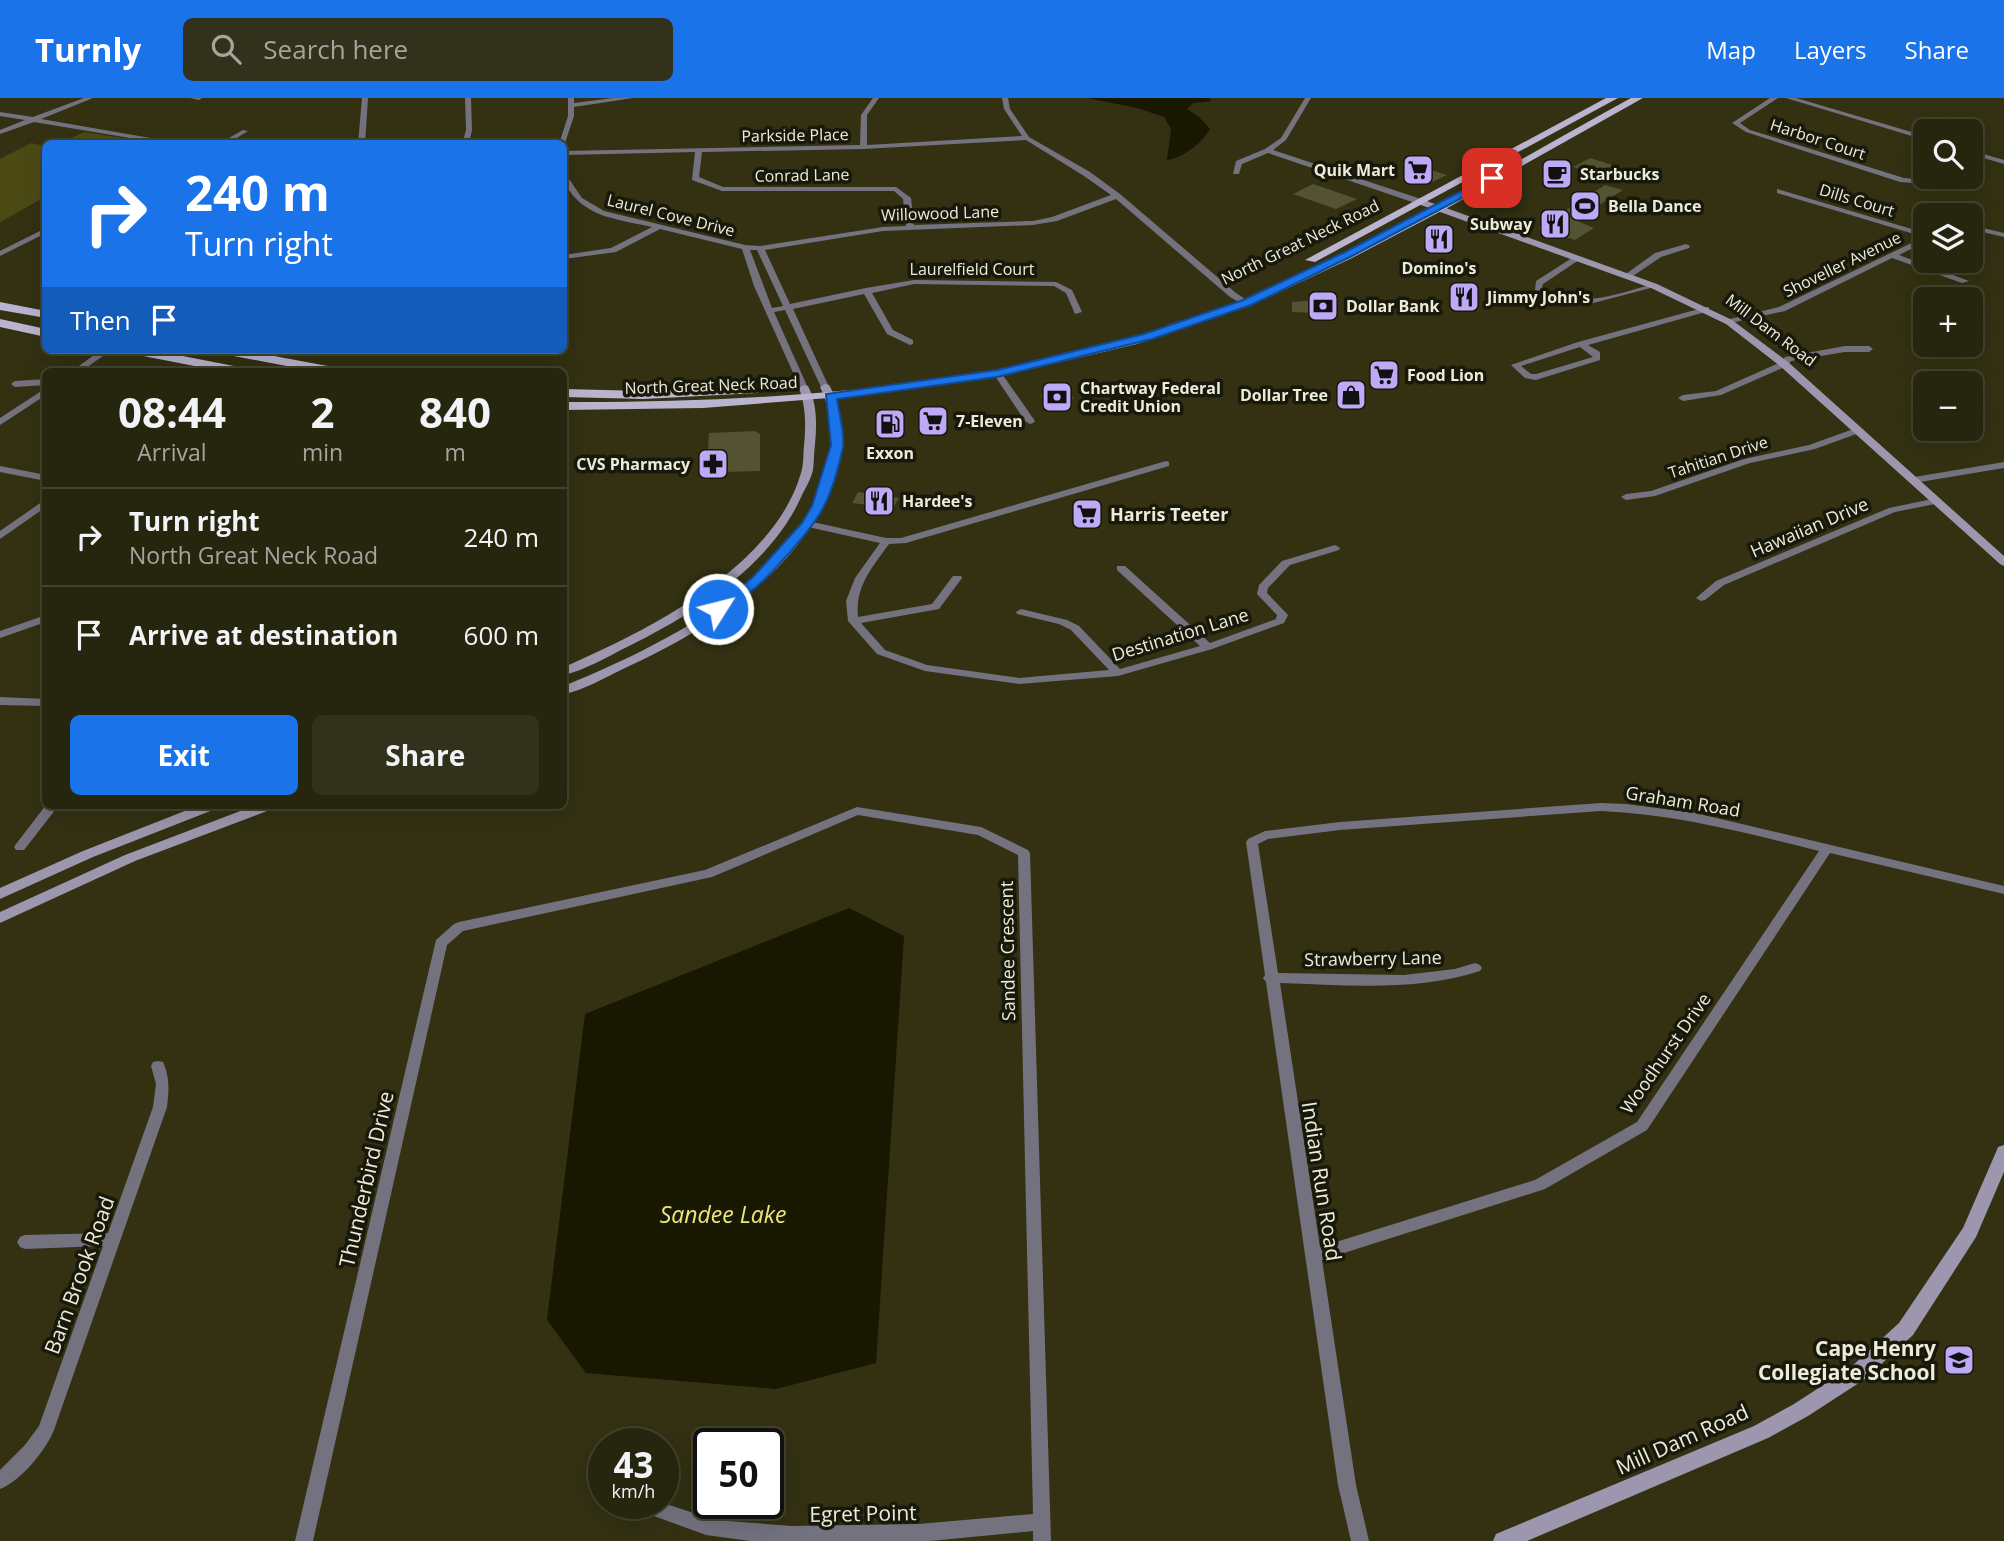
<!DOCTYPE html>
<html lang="en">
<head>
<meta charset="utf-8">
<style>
  :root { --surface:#26250e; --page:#32311c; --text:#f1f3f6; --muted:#a4a59e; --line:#42422e; --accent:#1a73e8 }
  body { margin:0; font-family:"Open Sans",sans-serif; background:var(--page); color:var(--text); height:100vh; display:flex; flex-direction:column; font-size:26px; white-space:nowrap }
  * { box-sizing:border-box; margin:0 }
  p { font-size:23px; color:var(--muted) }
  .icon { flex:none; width:38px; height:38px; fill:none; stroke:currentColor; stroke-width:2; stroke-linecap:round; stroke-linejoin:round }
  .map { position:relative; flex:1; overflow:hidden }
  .sheet { position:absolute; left:42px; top:270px; width:525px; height:441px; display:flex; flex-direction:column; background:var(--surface); border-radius:10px; box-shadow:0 7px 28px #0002,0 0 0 2px var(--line) }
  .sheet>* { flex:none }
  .banner { position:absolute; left:42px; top:42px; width:525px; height:214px; border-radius:10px; box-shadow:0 7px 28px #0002,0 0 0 2px var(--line); background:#1a73e8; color:#fff; overflow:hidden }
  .buttons { position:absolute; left:1913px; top:21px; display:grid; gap:14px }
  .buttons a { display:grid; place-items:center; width:70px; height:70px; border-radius:10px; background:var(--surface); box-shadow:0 7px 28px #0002,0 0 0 2px var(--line); font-size:35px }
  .speed { position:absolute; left:588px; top:1330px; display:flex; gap:14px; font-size:35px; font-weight:700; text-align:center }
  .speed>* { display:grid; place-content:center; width:91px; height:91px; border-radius:50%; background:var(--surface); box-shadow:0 7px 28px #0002,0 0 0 2px var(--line); line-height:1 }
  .speed small { font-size:18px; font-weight:400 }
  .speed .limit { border:4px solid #111; border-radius:10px; background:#fff; color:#111 }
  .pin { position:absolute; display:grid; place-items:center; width:60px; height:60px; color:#fff; margin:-30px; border-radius:14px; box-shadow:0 4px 10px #0006 }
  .me { position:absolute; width:77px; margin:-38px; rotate:54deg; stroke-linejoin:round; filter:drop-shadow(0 0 5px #0008) }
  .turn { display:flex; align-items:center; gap:24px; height:147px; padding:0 28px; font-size:32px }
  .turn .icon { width:91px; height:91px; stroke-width:2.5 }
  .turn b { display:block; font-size:49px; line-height:60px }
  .then { display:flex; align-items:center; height:66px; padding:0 28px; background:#0003; gap:14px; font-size:26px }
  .eta { display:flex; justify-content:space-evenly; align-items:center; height:119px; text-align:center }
  .eta b { font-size:42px; font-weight:700; line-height:49px }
  .button { display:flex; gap:14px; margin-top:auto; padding:14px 28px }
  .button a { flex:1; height:80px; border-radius:10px; background:var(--accent); color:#fff; font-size:28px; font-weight:700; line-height:80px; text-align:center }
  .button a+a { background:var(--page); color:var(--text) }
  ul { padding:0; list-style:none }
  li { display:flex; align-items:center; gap:21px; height:98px; padding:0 28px; border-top:2px solid var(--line) }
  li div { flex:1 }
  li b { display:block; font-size:26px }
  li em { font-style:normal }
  header { display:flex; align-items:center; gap:42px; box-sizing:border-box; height:98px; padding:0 35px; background:var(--accent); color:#fff }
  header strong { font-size:33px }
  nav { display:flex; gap:38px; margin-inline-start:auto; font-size:24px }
  .search { width:490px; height:63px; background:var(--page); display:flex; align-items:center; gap:18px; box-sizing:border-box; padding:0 24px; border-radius:10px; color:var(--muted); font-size:26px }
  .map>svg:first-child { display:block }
</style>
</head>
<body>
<header>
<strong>Turnly</strong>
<div class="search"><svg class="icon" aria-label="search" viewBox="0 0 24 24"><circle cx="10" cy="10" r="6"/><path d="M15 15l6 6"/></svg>Search here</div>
<nav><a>Map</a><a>Layers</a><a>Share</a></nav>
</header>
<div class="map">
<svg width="2004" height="1443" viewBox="0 0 2004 1443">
  <rect width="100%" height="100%" fill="#333112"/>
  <path fill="#4c4a14" d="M84,34L156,45H61Z
    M31,45L45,48V99L0,124V61Z"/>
  <path fill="#181700" d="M1087,0H1209L1211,3L1193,5L1187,11L1199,19L1210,31C1202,45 1183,60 1167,62L1171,31L1164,19L1137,10Z
    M849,810L904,838L876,1265L776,1291L586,1275L547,1222L585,916Z"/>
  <path fill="#535232" d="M1590,60L1635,74L1618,83L1573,69Z
    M1419,68L1447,77L1430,85L1403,76Z
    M1313,86L1357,101L1336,111L1293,96Z
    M1605,87L1623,92L1575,122L1594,130L1575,142L1538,130Z
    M1323,193L1337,216L1292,214V204L1316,202L1313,199Z
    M1059,291L1074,300L1055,307L1040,298Z
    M755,333L760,336V373L724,374L707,367L709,335Z
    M877,391L890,393L887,398L899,400L893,410L852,405L858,394L874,396Z"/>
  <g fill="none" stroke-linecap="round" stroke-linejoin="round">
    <path fill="#757280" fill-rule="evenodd" d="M84,0H93L41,21L185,46H166L34,24L0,36V32L25,22L0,18V14L33,19Z
      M190,0H202L199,2Z
      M362,0H368L365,46H358Z
      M465,0H471L472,32L469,46H462L466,32Z
      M568,0H574V5L613,0H633L574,9V18L564,48V46H559L568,18Z
      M873,0H879L867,17V47L1022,38L1004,11L1002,0H1008L1010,11L1029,39L1090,74L1120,96L1236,195L1251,205L1244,207L1230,199L1116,101L1057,123L1033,127L883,133L765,152L790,206L866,190L914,182L1056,184L1072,192L1082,214L1075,216L1066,195L1054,188L914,186L872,195L893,232L913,242V246L910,247L887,236L864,196L793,211L829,289L825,292L821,289L785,212L774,214L808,290L804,293L800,290L754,188L742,151L660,131L616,154L564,161V157L611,150L652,129C622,122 587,120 569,92C565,87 563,84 564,78H567L582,100L604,113L745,147L760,148L883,129L906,128L903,101L894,93H722L692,82L695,54L564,57V53L860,47L861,17ZM1026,42L1084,78L1111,97L1052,119L1033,123L914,127L911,100L896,89H723L699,79L702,54L863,51ZM750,152H757L783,208L772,210Z
      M1305,0H1311L1286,42L1273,52L1424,102V106H1418L1268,55L1242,66L1239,76H1233L1236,63L1265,51L1281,40Z
      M1770,0H1778L1740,25L1750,32L1904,80L1925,82L1934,79H1944L1926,86L1900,84L1746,34L1732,25Z
      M1786,0H1796L1925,38V42Z
      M243,32L248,33L227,46H218Z
      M1970,52L2004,62V66L1970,56Z
      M1777,91L1925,135V144L1899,157L1969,183L1962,185L1892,160L1785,213L1726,226V222L1779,209L1924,139L1777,95Z
      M1970,127L2004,135V139L1970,131Z
      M46,130V135L0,158V153Z
      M1686,146L1690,148L1689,150L1661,159L1630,180L1623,178L1655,155Z
      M1575,158L1582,160L1543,186L1542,189C1576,214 1618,195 1654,186L1658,188L1586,207L1565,206L1535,192L1536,183Z
      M1706,209H1709V213L1588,247L1600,254V262L1536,282L1525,280L1511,267L1578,244ZM1580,249L1593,259L1536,276H1531L1521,268Z
      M1845,248H1869L1873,251L1869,254H1845L1791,263L1787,268L1721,297L1683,303L1678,300L1683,297L1716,293L1781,264L1785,259Z
      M101,252H111L82,273H72Z
      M997,272L1000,273L1035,323L1033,325L1030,326L1025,323L993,275Z
      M46,281V287L15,289L11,286L15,283Z
      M46,290V297L0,327V320Z
      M1859,329L1864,332L1862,334L1815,351L1750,365L1655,398L1626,402L1621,399L1626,396L1651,393L1744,361L1809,347Z
      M1166,363L1169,364V368L906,445L889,446C872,470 855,488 858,519L932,506L953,478H961L962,480L939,511L861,525L885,552L927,567L1019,580L1109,572L1071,532L1059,526L1017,516L1016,514L1021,511L1067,522L1079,528L1120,571L1200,548L1117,472V468H1125L1210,545L1276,521L1277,517L1257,496L1259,487L1282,463L1335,447L1340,450L1339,452L1290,467L1268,490L1267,495L1288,517L1284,525L1212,551L1118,578L1019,586L925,573L877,556L848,523L846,503L855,480L880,445L808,429L803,426L808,423L886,440H901Z
      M2004,364V370L1914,385L1909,382L1914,379Z
      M0,368L46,377V383L0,374Z
      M1937,400L1940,401V405L1895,414L1724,487L1705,502L1701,503L1696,500L1716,483L1889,410Z
      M46,401V409L0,441V433Z
      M46,517V524L0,540V533Z
      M0,599L46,601V608L0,607Z
      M1601,705L1626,706L1695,715L2004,788V796L1830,755L1647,1032L1545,1091L1322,1162L1356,1387L1369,1443H1351L1338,1387L1266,884L1263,880L1265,877L1246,744L1248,741L1265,733L1340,724ZM1601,713C1675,716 1747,735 1819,753L1637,1024L1535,1082L1320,1149L1280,885C1347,887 1415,894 1480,873L1482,870L1480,867L1475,865L1455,871L1404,877L1278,875L1258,746L1268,741L1340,732Z
      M46,707H59L24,752H16L14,749L16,746Z
      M857,709L981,729L1028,752L1030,755L1051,1443H1033V1433L930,1443H750L706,1437L643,1414L640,1408L641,1405H663L715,1422L792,1428L919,1426L1033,1416L1018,757L978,737L858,717L712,779L463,833L447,847L313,1443H295L436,842L454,826L459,824L705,772Z
      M158,963L163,964C170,980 169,992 167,1009L54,1332C46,1352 21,1383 0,1391V1372L25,1347L39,1328L103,1148L25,1151L20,1149L17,1144L20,1139L25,1137L108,1135L153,1009L156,986L151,968L153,964Z"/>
    <path fill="#9c97ae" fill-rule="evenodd" d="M1421,101L1657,186L1732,222L1788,264L2004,458V468L2000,466L1780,268L1726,226L1651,190L1418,106L1417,104Z
      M825,286L829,287C844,312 844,342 837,369C811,469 710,531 623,571C604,580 584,592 564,596V588C663,547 795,483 826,372C833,344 833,315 820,289Z
      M804,287L808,288C817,305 817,326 815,346C814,354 814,364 813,372C811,381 806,389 802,397C771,468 694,516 627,549C607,559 585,572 564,577V569C648,533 774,469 801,375C804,366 803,356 804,348C806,328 806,309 799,290Z
      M200,707H220L218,710L93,759L0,801V790L83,753Z
      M256,707H277L275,710L135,763L0,825V814L125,757Z
      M2004,1047V1074L1976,1139L1913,1237L1865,1281L1808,1318L1768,1340L1527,1443H1493L1496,1436L1754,1328L1794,1306L1851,1269L1899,1225L1963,1130L1996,1054L1998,1049Z"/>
    <path fill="#bab4d1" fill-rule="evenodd" d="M1606,0H1618L1315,164L1305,162Z
      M1631,0H1643L1449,109L1352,160L1252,207L1137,246L1014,275L841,299L703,310L564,312V304C771,305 1012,289 1207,216C1355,161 1493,76 1631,0Z
      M0,204L46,213V220L0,212Z
      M0,221L46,231V239L0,229Z
      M127,252H152L239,269L245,273H220L133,256Z
      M217,252H242L333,269L339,273H313L223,256Z
      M752,288L758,292L757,295L644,301L564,299V291L644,293Z"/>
  </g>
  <path fill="#1a73e8" stroke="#114b97" stroke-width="2" d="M1492,77L1496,78V82L1352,158L1251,207L1152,241L997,279L837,301C839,316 845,335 843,349C839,368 832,393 823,410C812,433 738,519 713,514L711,511L752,480L802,425L812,408L831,347L826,296L997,272L1144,236L1243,202L1345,154Z"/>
  <defs>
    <g id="supermarket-square" transform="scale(1.575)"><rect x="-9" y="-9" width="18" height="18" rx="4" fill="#bda9f5" stroke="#19190b"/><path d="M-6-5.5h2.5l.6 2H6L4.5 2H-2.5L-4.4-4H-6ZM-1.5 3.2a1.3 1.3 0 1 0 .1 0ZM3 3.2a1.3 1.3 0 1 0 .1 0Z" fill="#111"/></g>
    <g id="cafe-square" transform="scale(1.575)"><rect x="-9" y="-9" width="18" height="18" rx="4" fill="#bda9f5" stroke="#19190b"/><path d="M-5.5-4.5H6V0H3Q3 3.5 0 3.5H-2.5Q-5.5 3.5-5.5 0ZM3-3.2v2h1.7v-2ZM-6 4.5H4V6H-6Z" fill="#111"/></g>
    <g id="stadium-square" transform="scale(1.575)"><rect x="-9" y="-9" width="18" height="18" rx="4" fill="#bda9f5" stroke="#19190b"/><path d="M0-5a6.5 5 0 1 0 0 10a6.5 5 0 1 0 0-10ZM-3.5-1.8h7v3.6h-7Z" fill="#111"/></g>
    <g id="restaurant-square" transform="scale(1.575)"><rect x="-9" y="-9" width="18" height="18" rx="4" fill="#bda9f5" stroke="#19190b"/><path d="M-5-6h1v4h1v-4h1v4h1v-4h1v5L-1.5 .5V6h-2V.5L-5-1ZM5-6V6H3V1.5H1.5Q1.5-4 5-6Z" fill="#111"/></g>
    <g id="bank-square" transform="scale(1.575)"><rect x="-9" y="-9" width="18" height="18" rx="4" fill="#bda9f5" stroke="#19190b"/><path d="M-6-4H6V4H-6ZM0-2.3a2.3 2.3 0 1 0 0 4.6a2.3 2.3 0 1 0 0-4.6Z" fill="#111"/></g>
    <g id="shop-square" transform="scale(1.575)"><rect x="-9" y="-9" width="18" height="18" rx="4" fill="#bda9f5" stroke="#19190b"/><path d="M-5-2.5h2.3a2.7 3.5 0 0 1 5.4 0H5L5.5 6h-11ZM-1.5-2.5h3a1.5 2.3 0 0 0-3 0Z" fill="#111"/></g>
    <g id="fuel-square" transform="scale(1.575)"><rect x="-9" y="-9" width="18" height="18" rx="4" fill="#bda9f5" stroke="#19190b"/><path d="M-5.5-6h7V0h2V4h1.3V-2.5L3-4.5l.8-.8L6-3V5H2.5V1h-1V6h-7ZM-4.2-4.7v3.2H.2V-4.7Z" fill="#111"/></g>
    <g id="pharmacy-square" transform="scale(1.575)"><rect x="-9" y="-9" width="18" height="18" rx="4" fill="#bda9f5" stroke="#19190b"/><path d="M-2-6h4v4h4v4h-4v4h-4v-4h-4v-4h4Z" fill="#111"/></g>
    <g id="school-square" transform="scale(1.575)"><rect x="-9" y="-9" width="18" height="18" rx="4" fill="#bda9f5" stroke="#19190b"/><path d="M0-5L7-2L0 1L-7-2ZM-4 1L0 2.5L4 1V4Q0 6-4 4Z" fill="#111"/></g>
  </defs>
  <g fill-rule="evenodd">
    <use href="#supermarket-square" x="1418" y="72"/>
    <use href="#cafe-square" x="1557" y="76"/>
    <use href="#stadium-square" x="1585" y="108"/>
    <use href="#restaurant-square" x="1555" y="126"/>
    <use href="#restaurant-square" x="1439" y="141"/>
    <use href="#restaurant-square" x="1464" y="199"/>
    <use href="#bank-square" x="1323" y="208"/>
    <use href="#supermarket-square" x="1384" y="277"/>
    <use href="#shop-square" x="1351" y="297"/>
    <use href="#bank-square" x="1057" y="299"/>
    <use href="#supermarket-square" x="933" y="323"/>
    <use href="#fuel-square" x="890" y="326"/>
    <use href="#pharmacy-square" x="713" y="366"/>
    <use href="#restaurant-square" x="879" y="403"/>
    <use href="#supermarket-square" x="1087" y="416"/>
    <use href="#school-square" x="1959" y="1262"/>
  </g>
  <g text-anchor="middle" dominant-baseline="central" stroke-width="7" stroke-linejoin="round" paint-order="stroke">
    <g font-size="16" fill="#ececda" stroke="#19190b">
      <text transform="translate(795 37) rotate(-1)">Parkside Place</text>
      <text transform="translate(1818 41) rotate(18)">Harbor Court</text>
      <text transform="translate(802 77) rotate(-1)">Conrad Lane</text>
      <text transform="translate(1857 102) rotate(17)">Dills Court</text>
      <text transform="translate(940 115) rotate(-2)">Willowood Lane</text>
      <text transform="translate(671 117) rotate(14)">Laurel Cove Drive</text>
      <text transform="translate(1300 144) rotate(-26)">North Great Neck Road</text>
      <text transform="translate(1842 166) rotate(-26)">Shoveller Avenue</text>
      <text x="972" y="171">Laurelfield Court</text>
      <text transform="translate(1771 232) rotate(37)">Mill Dam Road</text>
      <text transform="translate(711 287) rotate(-2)">North Great Neck Road</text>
      <text transform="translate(1718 359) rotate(-18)">Tahitian Drive</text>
    </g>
    <g font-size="16" font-weight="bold" fill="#ececda" stroke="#19190b" text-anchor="start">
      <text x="1395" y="72" text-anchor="end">Quik Mart</text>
      <text x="1580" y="76">Starbucks</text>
      <text x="1608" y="108">Bella Dance</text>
      <text x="1532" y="126" text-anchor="end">Subway</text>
      <text x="1439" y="170" text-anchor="middle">Domino's</text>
      <text x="1487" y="199">Jimmy John's</text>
      <text x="1346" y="208">Dollar Bank</text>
      <text x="1407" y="277">Food Lion</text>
      <text x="1080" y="290">Chartway Federal<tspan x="1080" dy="18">Credit Union</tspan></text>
      <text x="1328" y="297" text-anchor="end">Dollar Tree</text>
      <text x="956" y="323">7-Eleven</text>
      <text x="890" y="355" text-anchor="middle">Exxon</text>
      <text x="690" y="366" text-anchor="end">CVS Pharmacy</text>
      <text x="902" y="403">Hardee's</text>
    </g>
    <g font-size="18" font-weight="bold" fill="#ececda" stroke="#19190b" text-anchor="start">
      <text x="1110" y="416">Harris Teeter</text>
    </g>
    <g font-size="18" fill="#ececda" stroke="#19190b">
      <text transform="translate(1809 429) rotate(-23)">Hawaiian Drive</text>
      <text transform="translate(1180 536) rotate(-17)">Destination Lane</text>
      <text transform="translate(1683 703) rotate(9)">Graham Road</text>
      <text transform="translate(1007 853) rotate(-91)">Sandee Crescent</text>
      <text transform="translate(1373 860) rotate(-1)">Strawberry Lane</text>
      <text transform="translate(1665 955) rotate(-55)">Woodhurst Drive</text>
    </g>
    <g font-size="21" fill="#ececda" stroke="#19190b">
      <text transform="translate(366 1081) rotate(-77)">Thunderbird Drive</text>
      <text transform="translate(1322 1083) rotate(81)">Indian Run Road</text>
      <text transform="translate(79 1177) rotate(-70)">Barn Brook Road</text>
      <text transform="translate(1682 1341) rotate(-24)">Mill Dam Road</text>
      <text transform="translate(863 1415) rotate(-1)">Egret Point</text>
    </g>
    <g font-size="21" font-weight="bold" fill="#ececda" stroke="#19190b" text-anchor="end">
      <text x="1936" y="1250">Cape Henry<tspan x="1936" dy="24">Collegiate School</tspan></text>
    </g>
    <g font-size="23" font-style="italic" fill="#ede86e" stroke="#19190b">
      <text x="723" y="1116">Sandee Lake</text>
    </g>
  </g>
</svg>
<div class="buttons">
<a><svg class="icon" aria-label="search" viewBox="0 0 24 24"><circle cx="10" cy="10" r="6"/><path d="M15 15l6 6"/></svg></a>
<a><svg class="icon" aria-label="layers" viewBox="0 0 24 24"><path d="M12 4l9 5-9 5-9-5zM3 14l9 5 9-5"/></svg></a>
<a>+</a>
<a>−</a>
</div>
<div class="speed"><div>43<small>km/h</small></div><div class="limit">50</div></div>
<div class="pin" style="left:1492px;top:80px;background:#d93025"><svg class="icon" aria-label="arrive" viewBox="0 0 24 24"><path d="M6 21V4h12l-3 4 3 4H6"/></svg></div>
<svg class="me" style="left:718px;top:511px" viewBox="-20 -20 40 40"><circle r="17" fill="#1a73e8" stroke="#fff" stroke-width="3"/><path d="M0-11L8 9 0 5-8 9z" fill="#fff"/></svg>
<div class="banner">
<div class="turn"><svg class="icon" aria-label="right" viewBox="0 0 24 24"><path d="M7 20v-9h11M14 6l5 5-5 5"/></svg><div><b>240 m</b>Turn right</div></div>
<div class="then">Then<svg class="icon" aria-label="arrive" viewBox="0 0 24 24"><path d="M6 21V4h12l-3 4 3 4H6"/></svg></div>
</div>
<section class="sheet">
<div class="eta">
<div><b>08:44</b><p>Arrival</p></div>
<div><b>2</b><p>min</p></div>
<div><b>840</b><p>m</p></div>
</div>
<ul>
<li><svg class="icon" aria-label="right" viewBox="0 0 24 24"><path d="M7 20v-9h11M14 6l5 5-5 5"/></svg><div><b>Turn right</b><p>North Great Neck Road</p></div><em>240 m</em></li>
<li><svg class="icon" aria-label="arrive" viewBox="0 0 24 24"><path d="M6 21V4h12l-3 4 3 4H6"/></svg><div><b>Arrive at destination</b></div><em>600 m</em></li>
</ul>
<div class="button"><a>Exit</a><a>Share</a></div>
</section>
</div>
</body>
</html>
